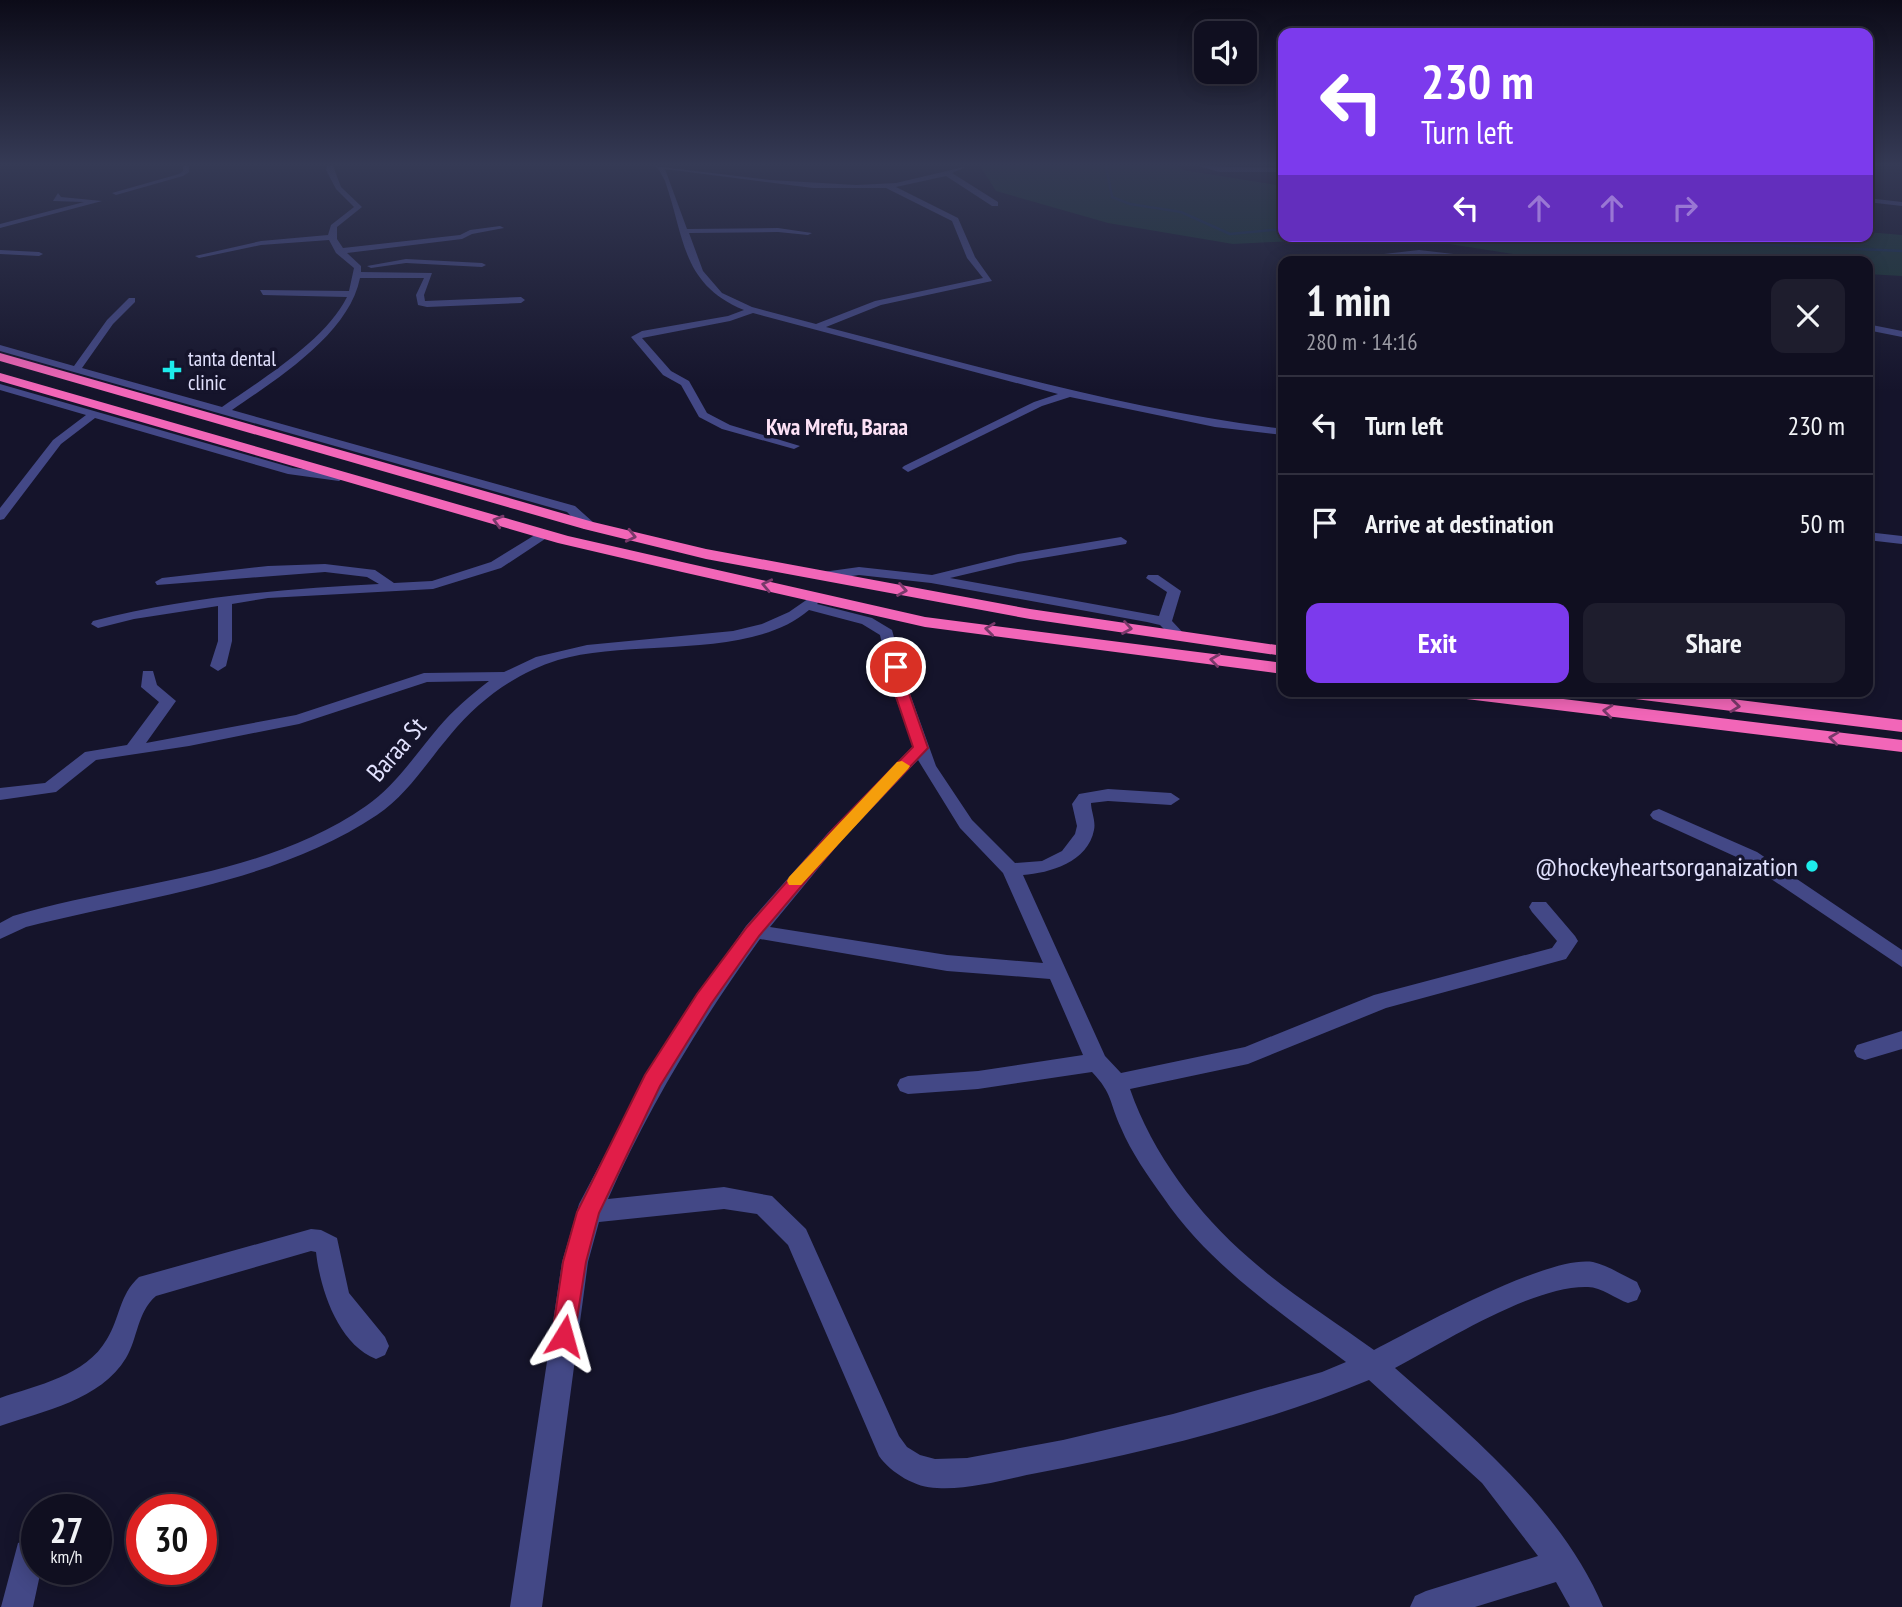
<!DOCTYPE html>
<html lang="en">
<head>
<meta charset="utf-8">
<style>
  :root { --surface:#100f20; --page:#1e1d2d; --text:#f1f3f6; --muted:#9c9ca5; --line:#302f3e; --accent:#7c3aed }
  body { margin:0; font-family:"PT Sans Narrow",sans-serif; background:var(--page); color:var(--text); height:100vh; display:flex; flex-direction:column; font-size:26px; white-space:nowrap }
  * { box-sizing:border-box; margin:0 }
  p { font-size:23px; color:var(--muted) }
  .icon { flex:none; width:38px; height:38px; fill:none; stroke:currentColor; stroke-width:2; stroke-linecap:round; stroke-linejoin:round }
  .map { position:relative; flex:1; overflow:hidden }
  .panel { position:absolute; left:1278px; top:256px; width:595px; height:441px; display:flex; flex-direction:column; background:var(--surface); border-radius:14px; box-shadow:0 4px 18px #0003,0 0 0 2px var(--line) }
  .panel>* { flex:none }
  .banner { position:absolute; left:1278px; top:28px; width:595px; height:214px; border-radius:14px; box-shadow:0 4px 18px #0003,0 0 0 2px var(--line); background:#7c3aed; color:#fff; overflow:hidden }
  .fabs { position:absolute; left:1194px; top:21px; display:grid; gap:14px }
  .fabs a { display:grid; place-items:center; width:63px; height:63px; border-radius:14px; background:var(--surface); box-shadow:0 4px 18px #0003,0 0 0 2px var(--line); font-size:35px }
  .speed { position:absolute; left:21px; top:1494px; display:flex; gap:14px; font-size:35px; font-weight:700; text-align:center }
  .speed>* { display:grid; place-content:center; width:91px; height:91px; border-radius:50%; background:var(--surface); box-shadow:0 4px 18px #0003,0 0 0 2px var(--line); line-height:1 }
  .speed small { font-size:18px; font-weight:400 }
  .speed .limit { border:10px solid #d22; background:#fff; color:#111 }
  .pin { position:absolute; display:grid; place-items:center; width:60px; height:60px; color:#fff; margin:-30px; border:4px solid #fff; border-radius:50%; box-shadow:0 2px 7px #0007 }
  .me { position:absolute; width:77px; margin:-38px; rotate:8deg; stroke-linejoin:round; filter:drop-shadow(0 0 5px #0008) }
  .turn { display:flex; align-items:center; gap:24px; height:147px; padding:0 28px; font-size:32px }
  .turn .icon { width:91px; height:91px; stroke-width:2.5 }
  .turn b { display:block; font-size:49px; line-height:60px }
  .lanes { display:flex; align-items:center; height:66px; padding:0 28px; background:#0003; justify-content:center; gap:35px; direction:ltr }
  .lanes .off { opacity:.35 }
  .round { display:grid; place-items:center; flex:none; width:74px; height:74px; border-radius:14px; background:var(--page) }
  .head { display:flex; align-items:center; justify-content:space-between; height:119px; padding:0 28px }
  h1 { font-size:42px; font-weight:600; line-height:52px }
  .primary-button { display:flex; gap:14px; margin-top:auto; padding:14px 28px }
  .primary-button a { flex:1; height:80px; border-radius:14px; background:var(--accent); color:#fff; font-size:28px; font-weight:600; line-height:80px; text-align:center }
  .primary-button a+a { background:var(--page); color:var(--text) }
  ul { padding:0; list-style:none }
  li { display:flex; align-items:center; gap:21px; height:98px; padding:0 28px; border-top:2px solid var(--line) }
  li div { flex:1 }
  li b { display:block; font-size:26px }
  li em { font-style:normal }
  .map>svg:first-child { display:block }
</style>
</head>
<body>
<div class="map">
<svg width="1902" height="1607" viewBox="0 0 1902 1607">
  <rect width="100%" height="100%" fill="#15142b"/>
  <path fill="#173531" d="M980,166H1178L1183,170L1283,186V236H1392L1233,244L1108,223L996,191Z
    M1867,232L1902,235V276L1867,274V261H1558L1398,236H1867Z"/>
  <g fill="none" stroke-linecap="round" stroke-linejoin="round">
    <path stroke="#14304f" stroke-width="2.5" d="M1106,166L1112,197L1130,204L1181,212L1230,234L1283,229
      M1585,236L1902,251"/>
    <path fill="#434886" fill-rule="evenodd" d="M183,166H189V172L183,176L116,195L112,193L179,174L183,171Z
      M327,166H333L341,187L362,207L337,227V239L343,248L460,235L470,230L500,226L504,228L472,234L462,239L347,253L361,266V272L432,273L424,295L425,301L521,297L525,300L521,303L427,307L418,305L416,295L424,278H360C349,334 277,379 232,410L575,506L594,523V529H584L567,512L0,351V345L74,366L107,320L129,298H135V302L113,324L82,368L222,407C261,380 326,340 347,297L263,295L260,290L349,291L354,268L336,253L329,240L261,245L199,258L195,256L261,241L328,235L331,225L354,207L336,189L326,170Z
      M653,166L770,180L856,185L896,183L968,166L952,173L998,202V206H992L946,176L896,187L958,218L975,257L992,281L881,305L826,327C977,366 1127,410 1283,429V435L1215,427L1070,397L1042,406L908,472L902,468L904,466L1034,402L1058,394L753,313L730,321L642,338L671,371L689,381L707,413L730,425L800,446L794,449L722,429L699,417L681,385L663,375L631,337L642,331L728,316L744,310C681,284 685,238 665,181L658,168ZM665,169L813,188H886L952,221L967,258L983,278L875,301L816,324L752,307L722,293L703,271L689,233L778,232L808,235L812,233L778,228L687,229Z
      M1199,166L1283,168V172H1219Z
      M58,193L61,197L102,201L0,228V224L84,202L53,201Z
      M1867,198L1902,202V206L1867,202Z
      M0,250L39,252L43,254L39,256L0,254Z
      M1419,250L1514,261L1419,255L1369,261L1384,254Z
      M406,259L482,263L486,265L482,267L406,263L371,268L367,266Z
      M1867,324L1902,331V337L1867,330Z
      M0,384L293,468L339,473L345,477L339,481L288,474L95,418L61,444L4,519L0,520V508L53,440L86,415L0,390Z
      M543,530L548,531V537L501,568L433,589L268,598L232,604V641L226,666L218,671L210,666L218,641V606L134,619L98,628L91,624L93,621C187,597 282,589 379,584L367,577L325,572L157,585L155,582L162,578L268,566L325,564L375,570L394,583L432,581L491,562Z
      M1867,532L1902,536V544L1867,540Z
      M1121,537L1127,541L1126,544L1018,562L950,578L1159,616L1167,592L1146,578L1148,575H1158L1181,591L1172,621L1186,636L1184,639H1174L1160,625L1147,622L931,583L859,575L823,580L816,576L823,572L859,567L932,575L1018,554Z
      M815,594L822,598L817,604L872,618L892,630L908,688L936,766L972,820L1015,863L1042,861L1062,851L1075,834L1077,826L1072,804L1079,794L1108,789L1171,793L1180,799L1171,805L1108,801L1091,803C1091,811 1096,821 1094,830C1088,862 1050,873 1023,875L1105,1056L1121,1073L1245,1047L1374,995L1552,948L1557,941L1532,912L1529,907L1532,902H1546L1575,936L1578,941L1566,959L1386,1008L1248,1064L1130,1089C1152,1153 1198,1214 1249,1258C1287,1292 1333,1320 1374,1350C1419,1327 1547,1255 1593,1262C1607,1265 1624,1276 1637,1282L1641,1291L1637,1300L1628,1303C1616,1299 1601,1287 1588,1287C1533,1285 1445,1342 1395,1368C1471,1435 1563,1511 1603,1607H1570L1556,1582L1475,1607H1410L1415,1596L1426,1591L1538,1556L1482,1483L1369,1380C1269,1422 1144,1453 1037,1473C1005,1479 970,1490 937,1488C916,1488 891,1473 879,1456L788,1245L757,1214L724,1209L599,1222L588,1262L542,1607H510L562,1262L579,1204L643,1082L675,1029L746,926L827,834L913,746L892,688L880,635L862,624L809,610C750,661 630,638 558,660C516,673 479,700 451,734C427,762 408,794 377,815C276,883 142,897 26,927L0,939V923L13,916C130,881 263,878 366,806C396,785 415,755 438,728C453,710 471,695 489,681L427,682L299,724L189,746L96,760L56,792L0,800V788L45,783L85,752L127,745L159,702L141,687L143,671H153L157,685L176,701L146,743L296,715L424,673L504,672L536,657L587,645L733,631L762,624L789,612ZM918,760L960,828L1003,873L1043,963L947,955L770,927L840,842ZM760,939L947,971L1050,979L1083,1055L978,1071L908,1076L900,1079L897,1085L900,1091L908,1094L978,1089L1092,1072C1113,1094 1109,1102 1121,1128C1131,1152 1148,1176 1163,1197C1210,1266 1280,1312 1346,1362L1322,1372L1173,1414L1063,1440L967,1458L935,1459L920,1455L907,1447L899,1436L806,1229L772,1196L724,1187L608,1199C649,1106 701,1021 760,939Z
      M1659,809L1757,852L1902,950V967L1743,860L1653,819L1650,815L1653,811Z
      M1902,1031V1049L1865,1060L1857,1057L1854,1051L1857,1045Z
      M311,1229L321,1230L337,1238L349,1293L385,1337L389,1346L385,1355L376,1359C338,1344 320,1289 316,1252L311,1251L156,1296C137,1312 138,1338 126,1358C101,1400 43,1411 0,1426V1398C37,1385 86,1376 107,1339C120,1318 119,1295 139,1277Z
      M29,1539L37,1542V1570H41L33,1607H1L18,1543Z"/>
    <path fill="#f266b8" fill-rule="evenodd" d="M0,353L593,522L706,549L1030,609L1283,646V656L1030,619L706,559L584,529L0,361Z
      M0,373L568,536L682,562L925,617L1283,663V674L925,627L682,572L558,543L0,381Z
      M1441,691H1498L1902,740V752L1450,697Z
      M1610,691H1667L1902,720V732L1619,697Z"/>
  </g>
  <defs><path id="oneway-chevron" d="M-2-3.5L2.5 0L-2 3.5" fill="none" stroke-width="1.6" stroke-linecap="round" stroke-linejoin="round" transform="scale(1.75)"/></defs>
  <g stroke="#78396a">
    <use href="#oneway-chevron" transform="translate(498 521) rotate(-164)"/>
    <use href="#oneway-chevron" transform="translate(631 536) rotate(13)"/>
    <use href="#oneway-chevron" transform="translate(767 585) rotate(-168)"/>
    <use href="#oneway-chevron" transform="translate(902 590) rotate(10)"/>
    <use href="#oneway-chevron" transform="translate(1127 628) rotate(9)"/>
    <use href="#oneway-chevron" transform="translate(990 629) rotate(-173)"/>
    <use href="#oneway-chevron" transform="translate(1215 660) rotate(-172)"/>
    <use href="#oneway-chevron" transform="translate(1735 706) rotate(7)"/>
    <use href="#oneway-chevron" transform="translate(1608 711) rotate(-173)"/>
    <use href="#oneway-chevron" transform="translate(1834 738) rotate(-173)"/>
  </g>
  <linearGradient id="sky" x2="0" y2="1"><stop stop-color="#0c0b18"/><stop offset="0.42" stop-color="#353a55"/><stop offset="1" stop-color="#353a55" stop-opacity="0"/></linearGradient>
  <rect width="1902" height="391" fill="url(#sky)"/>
  <path fill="#e11d48" stroke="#92132f" stroke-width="2" d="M896,663L903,667L907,688L928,748L844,836L759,936L711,1004L660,1086L599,1213L586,1262L573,1344L564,1348L556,1344L552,1336L563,1262L577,1212L645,1075L697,994L747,927L833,829L913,747L893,688L889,667Z"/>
  <path fill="#f59e0b" d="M902,761L910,766L908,769L801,885H789L787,881L789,877L897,762Z"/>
  <g fill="#1deceb" stroke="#15142b" stroke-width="2.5">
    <path d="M168.5 359.5h7v7h7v7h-7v7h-7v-7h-7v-7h7z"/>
    <circle cx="1812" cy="866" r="7"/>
  </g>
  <g text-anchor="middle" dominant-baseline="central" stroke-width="7" stroke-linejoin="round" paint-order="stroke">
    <g font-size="21" fill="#e1e1fd" stroke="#15142b" text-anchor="start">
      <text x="188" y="358">tanta dental<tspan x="188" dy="24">clinic</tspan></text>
    </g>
    <g font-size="23" font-weight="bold" fill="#fde2f6" stroke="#15142b">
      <text x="837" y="426">Kwa Mrefu, Baraa</text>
    </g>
    <g font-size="26" fill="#e1e1fd" stroke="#15142b">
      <text transform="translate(396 749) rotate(-49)">Baraa St</text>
    </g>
    <g font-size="26" fill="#e1e1fd" stroke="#15142b" text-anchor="end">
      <text x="1798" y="866">@hockeyheartsorganaization</text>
    </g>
  </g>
</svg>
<div class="fabs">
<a><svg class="icon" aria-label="sound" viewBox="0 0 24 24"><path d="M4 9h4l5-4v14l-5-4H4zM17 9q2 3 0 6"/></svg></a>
</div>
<div class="speed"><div>27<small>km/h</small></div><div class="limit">30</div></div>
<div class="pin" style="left:896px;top:667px;background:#d93025"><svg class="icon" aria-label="arrive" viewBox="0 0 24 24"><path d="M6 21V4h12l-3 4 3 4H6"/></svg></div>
<svg class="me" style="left:564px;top:1336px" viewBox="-20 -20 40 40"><path d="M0-17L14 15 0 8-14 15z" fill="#e11d48" stroke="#fff" stroke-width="4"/></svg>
<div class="banner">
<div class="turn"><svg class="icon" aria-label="left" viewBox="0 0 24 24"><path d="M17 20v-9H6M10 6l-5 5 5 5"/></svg><div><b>230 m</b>Turn left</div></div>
<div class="lanes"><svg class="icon" aria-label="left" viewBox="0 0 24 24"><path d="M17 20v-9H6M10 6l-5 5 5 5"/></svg><svg class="icon off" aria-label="ahead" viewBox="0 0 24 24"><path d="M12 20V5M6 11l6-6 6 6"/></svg><svg class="icon off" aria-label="ahead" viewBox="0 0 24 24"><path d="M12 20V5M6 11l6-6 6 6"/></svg><svg class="icon off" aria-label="right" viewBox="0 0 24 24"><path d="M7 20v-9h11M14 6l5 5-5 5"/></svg></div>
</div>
<section class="panel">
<div class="head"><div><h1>1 min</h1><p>280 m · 14:16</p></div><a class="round"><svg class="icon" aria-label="close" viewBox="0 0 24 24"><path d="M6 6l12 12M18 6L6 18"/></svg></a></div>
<ul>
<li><svg class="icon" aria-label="left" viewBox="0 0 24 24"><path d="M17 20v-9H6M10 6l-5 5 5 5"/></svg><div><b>Turn left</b></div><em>230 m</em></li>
<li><svg class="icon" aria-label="arrive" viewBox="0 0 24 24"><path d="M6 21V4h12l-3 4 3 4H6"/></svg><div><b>Arrive at destination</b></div><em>50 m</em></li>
</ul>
<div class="primary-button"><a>Exit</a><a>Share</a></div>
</section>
</div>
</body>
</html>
